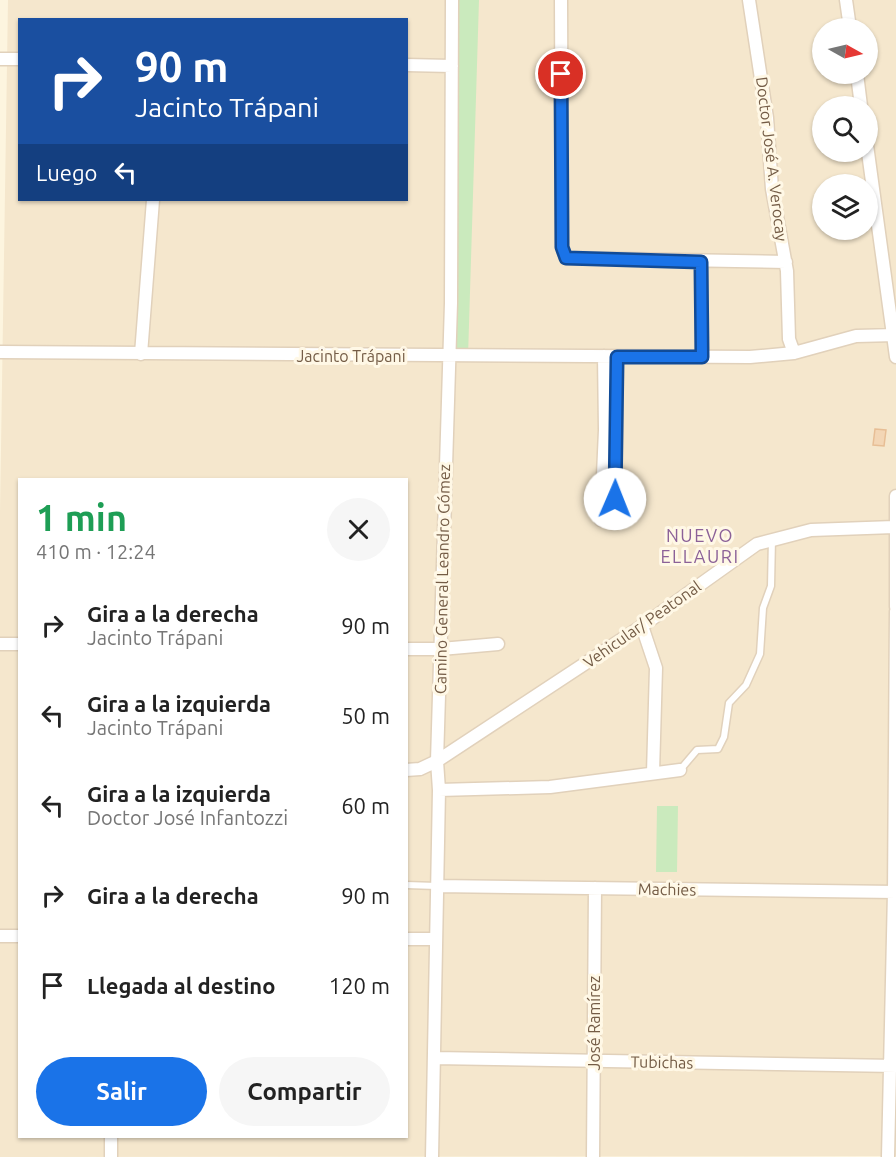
<!DOCTYPE html>
<html lang="es">
<head>
<meta charset="utf-8">
<style>
  :root { --surface:#fff; --page:#f6f6f6; --text:#222; --muted:#767676; --accent:#1a73e8 }
  body { margin:0; font-family:Ubuntu,sans-serif; background:var(--page); color:var(--text); height:100vh; display:flex; flex-direction:column; font-size:22px; white-space:nowrap }
  * { box-sizing:border-box; margin:0 }
  p { font-size:20px; color:var(--muted) }
  .icon { flex:none; width:33px; height:33px; fill:none; stroke:currentColor; stroke-width:2; stroke-linecap:round; stroke-linejoin:round }
  .map { position:relative; flex:1; overflow:hidden }
  .sheet { position:absolute; left:18px; top:478px; width:390px; height:660px; display:flex; flex-direction:column; background:var(--surface); border-radius:0px; box-shadow:0 2px 4px #0004 }
  .sheet>* { flex:none }
  .guide { position:absolute; left:18px; top:18px; width:390px; height:183px; border-radius:0px; box-shadow:0 2px 4px #0004; background:#1a4fa0; color:#fff; overflow:hidden }
  .needle { width:39px; rotate:98deg }
  .fabs { position:absolute; left:812px; top:18px; display:grid; gap:12px }
  .fabs a { display:grid; place-items:center; width:66px; height:66px; border-radius:50%; background:var(--surface); box-shadow:0 2px 4px #0004; font-size:30px }
  .pin { position:absolute; display:grid; place-items:center; width:51px; height:51px; color:#fff; margin:-26px; border:3px solid #fff; border-radius:50%; box-shadow:0 2px 6px #0007 }
  .me { position:absolute; width:66px; margin:-33px; rotate:1deg; stroke-linejoin:round; filter:drop-shadow(0 0 4px #0008) }
  .turn { display:flex; align-items:center; gap:21px; height:126px; padding:0 18px; font-size:27px }
  .turn .icon { width:78px; height:78px; stroke-width:2.5 }
  .turn b { display:block; font-size:42px; line-height:51px }
  .then { display:flex; align-items:center; height:57px; padding:0 18px; background:#0003; gap:12px; font-size:22px }
  .round { display:grid; place-items:center; flex:none; width:63px; height:63px; border-radius:32px; background:var(--page) }
  .head { display:flex; align-items:center; justify-content:space-between; height:102px; padding:0 18px }
  h1 { font-size:36px; font-weight:700; line-height:45px; color:#1e9e55 }
  .cta { display:flex; gap:12px; margin-top:auto; padding:12px 18px }
  .cta a { flex:1; height:69px; border-radius:36px; background:var(--accent); color:#fff; font-size:24px; font-weight:700; line-height:69px; text-align:center }
  .cta a+a { background:var(--page); color:var(--text) }
  ul { padding:0; list-style:none }
  li { display:flex; align-items:center; gap:18px; height:90px; padding:0 18px }
  li div { flex:1 }
  li b { display:block; font-size:22px }
  li em { font-style:normal }
  .map>svg:first-child { display:block }
</style>
</head>
<body>
<div class="map">
<svg width="896" height="1157" viewBox="0 0 896 1157">
  <rect width="100%" height="100%" fill="#fdf5df"/>
  <path fill="#f5e7cd" fill-rule="evenodd" d="M8,0H896V1156L0,1157V513ZM20,20H406V200H20ZM822,28H867V74H822ZM822,106H867V152H822ZM822,184H867V230H822ZM20,480H406V1137H20Z"/>
  <path fill="#caeabd" d="M452,0H479L468,357H449Z
    M657,806H678L677,872H656Z"/>
  <path fill="#f3d6b5" stroke="#e7be95" stroke-width="1.5" d="M875,429L886,430L884,446L873,445Z"/>
  <g fill="none" stroke-linecap="round" stroke-linejoin="round">
    <g stroke="#e1d1bb" stroke-width="9">
      <path id="lane" d="M680,770L697,750L718,749L724,737L729,703L746,685L760,654L763,608L771,586L772,538
        M406,885L437,886"/>
    </g>
    <g stroke="#e1d1bb" stroke-width="15">
      <path id="street" d="M561,0L562,247L566,258L786,262
        M749,0L767,118L772,189L787,271L789,339L794,353
        M846,0L850,28
        M0,59H20
        M406,65L452,66
        M857,74L861,106
        M867,145L896,357
        M701,262L702,357
        M0,352L750,357L794,353L856,336L896,335
        M141,354L153,200
        M896,496V607
        M615,515L617,357
        M601,520L605,430L604,356
        M642,626L656,668L653,773
        M0,644H20
        M406,649H441L498,644
        M406,770L420,769L437,761L642,626L757,544L811,530L894,527
        M439,790L550,787L680,770
        M437,886L896,892
        M0,936H20
        M406,939H436
        M434,1058L896,1066
        M111,1157V1137
        M432,1157L439,790L437,761L451,303L452,0
        M593,1157L595,888
        M888,1157L894,892L896,611"/>
    </g>
    <use href="#lane" stroke="#fff" stroke-width="6"/>
    <use href="#street" stroke="#fff" stroke-width="12"/>
  </g>
  <g fill="none" stroke-linecap="round" stroke-linejoin="round">
    <g stroke="#114b97" stroke-width="15">
      <path id="route" d="M561,74L562,247L566,258L701,262L702,357H617L615,499"/>
    </g>
    <use href="#route" stroke="#1a73e8" stroke-width="10"/>
  </g>
  <g text-anchor="middle" dominant-baseline="central" stroke-width="6" stroke-linejoin="round" paint-order="stroke">
    <g font-size="16" fill="#745c46" stroke="#fff8e6">
      <text transform="translate(772 159) rotate(83)">Doctor José A. Verocay</text>
      <text x="351" y="356">Jacinto Trápani</text>
      <text transform="translate(442 579) rotate(-89)">Camino General Leandro Gómez</text>
      <text transform="translate(642 624) rotate(-35)">Vehicular/ Peatonal</text>
      <text transform="translate(667 889) rotate(1)">Machies</text>
      <text transform="translate(594 1023) rotate(-90)">José Ramírez</text>
      <text transform="translate(662 1062) rotate(1)">Tubichas</text>
    </g>
    <g font-size="18" letter-spacing="1.5" fill="#8c6198" stroke="#fff8e6">
      <text x="700" y="535">NUEVO<tspan x="700" dy="21">ELLAURI</tspan></text>
    </g>
  </g>
</svg>
<div class="fabs">
<a><svg class="needle" viewBox="-14 -14 28 28"><path d="M0-13l5 13h-10z" fill="#e53935"/><path d="M0 13l5-13h-10z" fill="#767676"/></svg></a>
<a><svg class="icon" aria-label="search" viewBox="0 0 24 24"><circle cx="10" cy="10" r="6"/><path d="M15 15l6 6"/></svg></a>
<a><svg class="icon" aria-label="layers" viewBox="0 0 24 24"><path d="M12 4l9 5-9 5-9-5zM3 14l9 5 9-5"/></svg></a>
</div>
<div class="pin" style="left:561px;top:74px;background:#d93025"><svg class="icon" aria-label="arrive" viewBox="0 0 24 24"><path d="M6 21V4h12l-3 4 3 4H6"/></svg></div>
<svg class="me" style="left:615px;top:499px" viewBox="-20 -20 40 40"><circle r="19" fill="#fff"/><path d="M0-13L10 11 0 6-10 11z" fill="#1a73e8"/></svg>
<div class="guide">
<div class="turn"><svg class="icon" aria-label="right" viewBox="0 0 24 24"><path d="M7 20v-9h11M14 6l5 5-5 5"/></svg><div><b>90 m</b>Jacinto Trápani</div></div>
<div class="then">Luego<svg class="icon" aria-label="left" viewBox="0 0 24 24"><path d="M17 20v-9H6M10 6l-5 5 5 5"/></svg></div>
</div>
<section class="sheet">
<div class="head"><div><h1>1 min</h1><p>410 m · 12:24</p></div><a class="round"><svg class="icon" aria-label="close" viewBox="0 0 24 24"><path d="M6 6l12 12M18 6L6 18"/></svg></a></div>
<ul>
<li><svg class="icon" aria-label="right" viewBox="0 0 24 24"><path d="M7 20v-9h11M14 6l5 5-5 5"/></svg><div><b>Gira a la derecha</b><p>Jacinto Trápani</p></div><em>90 m</em></li>
<li><svg class="icon" aria-label="left" viewBox="0 0 24 24"><path d="M17 20v-9H6M10 6l-5 5 5 5"/></svg><div><b>Gira a la izquierda</b><p>Jacinto Trápani</p></div><em>50 m</em></li>
<li><svg class="icon" aria-label="left" viewBox="0 0 24 24"><path d="M17 20v-9H6M10 6l-5 5 5 5"/></svg><div><b>Gira a la izquierda</b><p>Doctor José Infantozzi</p></div><em>60 m</em></li>
<li><svg class="icon" aria-label="right" viewBox="0 0 24 24"><path d="M7 20v-9h11M14 6l5 5-5 5"/></svg><div><b>Gira a la derecha</b></div><em>90 m</em></li>
<li><svg class="icon" aria-label="arrive" viewBox="0 0 24 24"><path d="M6 21V4h12l-3 4 3 4H6"/></svg><div><b>Llegada al destino</b></div><em>120 m</em></li>
</ul>
<div class="cta"><a>Salir</a><a>Compartir</a></div>
</section>
</div>
</body>
</html>
